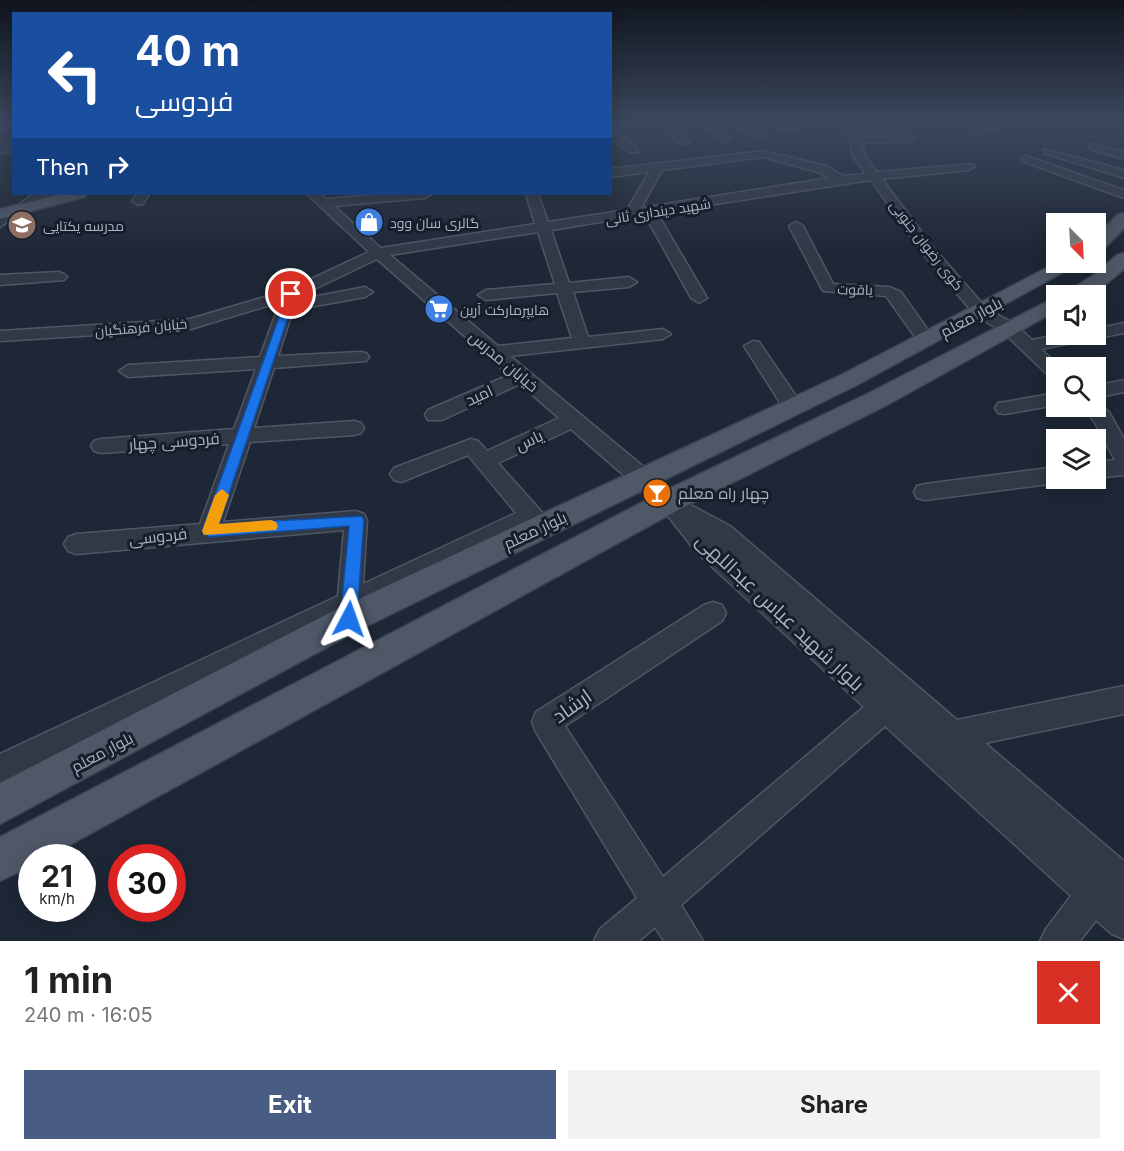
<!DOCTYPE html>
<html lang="en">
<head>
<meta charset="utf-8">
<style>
  :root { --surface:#fff; --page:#f2f2f2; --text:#222; --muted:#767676; --accent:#485c84 }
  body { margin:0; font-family:Inter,Cairo,sans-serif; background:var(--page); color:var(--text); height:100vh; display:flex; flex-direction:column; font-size:22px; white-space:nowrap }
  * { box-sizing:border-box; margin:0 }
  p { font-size:20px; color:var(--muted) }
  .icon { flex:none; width:33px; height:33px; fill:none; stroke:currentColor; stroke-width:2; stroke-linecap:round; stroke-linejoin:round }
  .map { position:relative; height:941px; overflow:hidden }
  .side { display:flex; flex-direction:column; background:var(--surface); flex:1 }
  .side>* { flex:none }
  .guide { position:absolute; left:12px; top:12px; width:600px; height:183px; border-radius:0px; box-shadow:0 3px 15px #0003; background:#1a4fa0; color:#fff; overflow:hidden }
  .needle { width:39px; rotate:156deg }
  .buttons { position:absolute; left:1046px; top:213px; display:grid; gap:12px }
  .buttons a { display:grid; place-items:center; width:60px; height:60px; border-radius:0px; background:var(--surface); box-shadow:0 3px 15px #0003; font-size:30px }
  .speed { position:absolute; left:18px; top:844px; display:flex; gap:12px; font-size:30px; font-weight:700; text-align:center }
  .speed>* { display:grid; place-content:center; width:78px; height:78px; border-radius:50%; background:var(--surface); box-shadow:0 3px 15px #0003; line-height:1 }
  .speed small { font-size:15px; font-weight:400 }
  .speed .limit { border:9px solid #d22; background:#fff; color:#111 }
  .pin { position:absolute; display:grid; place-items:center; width:51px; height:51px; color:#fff; margin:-26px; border:3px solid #fff; border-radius:50%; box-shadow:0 2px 6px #0007 }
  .me { position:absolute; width:66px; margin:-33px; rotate:4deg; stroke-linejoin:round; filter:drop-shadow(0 0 4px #0008) }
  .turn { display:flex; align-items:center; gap:21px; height:126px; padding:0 24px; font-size:27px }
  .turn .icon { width:78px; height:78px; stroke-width:2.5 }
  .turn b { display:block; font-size:42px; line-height:51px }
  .then { display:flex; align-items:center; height:57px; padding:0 24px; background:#0003; gap:12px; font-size:22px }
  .round { display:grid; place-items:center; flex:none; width:63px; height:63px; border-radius:0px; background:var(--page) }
  .head { display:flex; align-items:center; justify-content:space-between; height:102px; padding:0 24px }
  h1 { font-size:36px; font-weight:700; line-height:45px }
  .action { display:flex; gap:12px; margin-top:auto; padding:12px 24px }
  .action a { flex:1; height:69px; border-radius:0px; background:var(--accent); color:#fff; font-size:24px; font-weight:700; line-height:69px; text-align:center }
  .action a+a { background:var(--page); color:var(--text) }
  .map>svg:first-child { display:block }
</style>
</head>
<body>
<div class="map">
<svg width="1124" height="941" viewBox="0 0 1124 941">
  <rect width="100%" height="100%" fill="#1e2736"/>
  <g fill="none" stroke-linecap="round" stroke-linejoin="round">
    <g stroke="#4f5665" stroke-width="3">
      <path id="minor" d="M650,121L613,129L637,148V152H629L610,137V123Z
        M656,121H668L691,142L681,144Z
        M695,121H707L732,140L723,142Z
        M732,121H745L764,135L755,137Z
        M770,121H783L794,130L785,132Z
        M846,121H856L860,137L910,136L915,139L910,142L862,143L865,156L877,172L973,164L975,166L969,170L882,179L931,245L987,309L1015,324L1032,340L1062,334H1095V329L1124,323V333L1041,349L1061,368H1056V379L1050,377L1003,332L975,315L921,251L871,180L657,213L707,298L699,303L691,298L645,215L630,220L625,218L551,230L569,283L629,277L637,282L629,287L573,292L588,337L663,329L671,334L663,339L510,356L651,473L654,479L651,485L643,487L635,485L571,429L498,463L547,518L550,524L547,530L539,533L528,527L362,609L358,620L349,623L340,619L0,785V754L338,596L344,530L76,554L68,551L64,544L68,537L76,534L200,524L229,444L101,453L94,451L91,446L94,441L101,439L234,429L256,369L128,377L119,371L128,365L260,357L280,302L191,329L0,341V331L190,319L285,291L369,252L307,194H320L326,199L388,194H431L425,198L334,206L381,248L535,224L526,194H538L548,222L627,210L649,172L610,177V169L763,151L826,166L843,176L866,174L853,156ZM763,157L818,172L829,178L641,208L662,170ZM538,232L555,284L486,290L478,295L486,300L557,293L572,338L498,346L390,255ZM377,259L509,375L428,410L425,415L428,420H442L520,384L559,418L487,451L478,441L471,439L394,468L390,474L394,480L401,482L468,455L516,513L363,584L367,520L364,514L356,511L223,522L250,442L354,435L361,433L364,428L361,423L354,421L254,428L274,368L366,361L369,357L366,353L360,352L278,356L293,310L365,297L373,292L365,287L297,300L298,297Z
        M1004,121H1025L975,134L970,131Z
        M1080,121H1096L1097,123L1092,126Z
        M14,124V130L0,131V125Z
        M1094,144L1124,152V159L1090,149V145Z
        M14,145V151L0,153V147Z
        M1044,149L1124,170V178L1044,153Z
        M1026,156L1124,190V198L1022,161V157Z
        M34,194H48L0,227V217Z
        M137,194H149L143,204L138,205L132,201Z
        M796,222L803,226L833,284L889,287L901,292L935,340L932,344H920L886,296L823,291L789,226Z
        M59,272L64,274L67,277L64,280L0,285V275Z
        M753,341L759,342L800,402L803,407L800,412H786L744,346Z
        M1124,380V392L1095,398V386Z
        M1056,393V405L1005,414L998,413L995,408L998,403L1005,402Z
        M1095,401L1109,412L1124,439V475L1095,478V462L1115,460L1094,421L1082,406H1095Z
        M1056,467V478H1065L1056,483L925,500L917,498L914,492L917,486L925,484Z
        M668,493L730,526L957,720L1124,686V714L985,743L1124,861V939L1112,934L1096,920L1080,941H1040L1046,929L1071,896L885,726L681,905L703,941H664L655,927L639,941H594L600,929L637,898L536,732L532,722L536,712L704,605L713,602L722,605L726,613L722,621L565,726L663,877L864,707L697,553L657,502L660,496Z"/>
    </g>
    <g stroke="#3b4250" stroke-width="3">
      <path id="major" d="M62,194H87L85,197L0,219V209Z
        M1124,213V228L1101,252L1095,253V238L1118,214Z
        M1124,253V269C1100,290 1093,296 1060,296L1092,276L1117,255Z
        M1058,262H1082L857,385L361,629L0,824V783L337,609L841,375Z
        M1056,297V311L887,405L678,510L46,858H32V866L0,881V837L658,494L869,393Z"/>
    </g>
    <use href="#minor" fill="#313947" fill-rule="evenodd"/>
    <use href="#major" fill="#4f5867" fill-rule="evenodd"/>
  </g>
  <linearGradient id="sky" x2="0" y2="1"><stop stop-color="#10151e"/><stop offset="0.48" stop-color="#3b475d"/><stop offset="1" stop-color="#3b475d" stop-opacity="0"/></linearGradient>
  <rect width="1124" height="253" fill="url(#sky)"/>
  <path fill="#1a73e8" stroke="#114b97" stroke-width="1.5" d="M288,292L296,294L219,524L362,516L364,520L357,619L355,624L349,626L343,624L340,619L349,526L209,537L202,531Z"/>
  <path fill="#f59e0b" d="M222,489L229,495L219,524L271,520L276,522L278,526L276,530L204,535L202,531L215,495Z"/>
  <defs>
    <g id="shop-disc" transform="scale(1.5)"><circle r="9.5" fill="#3f7fe0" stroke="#171e2b"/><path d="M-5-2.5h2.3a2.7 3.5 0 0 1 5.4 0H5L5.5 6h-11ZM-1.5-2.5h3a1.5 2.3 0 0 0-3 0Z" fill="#fff"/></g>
    <g id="school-disc" transform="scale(1.5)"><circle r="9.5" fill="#8d6e63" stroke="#171e2b"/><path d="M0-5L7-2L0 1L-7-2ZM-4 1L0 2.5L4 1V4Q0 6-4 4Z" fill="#fff"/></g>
    <g id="supermarket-disc" transform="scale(1.5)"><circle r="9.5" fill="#3f7fe0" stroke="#171e2b"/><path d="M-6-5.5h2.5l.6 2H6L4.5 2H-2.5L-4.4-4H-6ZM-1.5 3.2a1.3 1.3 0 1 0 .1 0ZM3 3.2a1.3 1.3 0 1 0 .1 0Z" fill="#fff"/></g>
    <g id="bar-disc" transform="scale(1.5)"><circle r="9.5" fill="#e8710a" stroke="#171e2b"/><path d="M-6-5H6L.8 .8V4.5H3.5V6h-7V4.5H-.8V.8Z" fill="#fff"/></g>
  </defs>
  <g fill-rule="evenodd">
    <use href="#shop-disc" x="369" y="222"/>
    <use href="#school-disc" x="22" y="225"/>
    <use href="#supermarket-disc" x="439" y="309"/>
    <use href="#bar-disc" x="657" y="493"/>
  </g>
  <g text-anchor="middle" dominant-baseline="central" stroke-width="6" stroke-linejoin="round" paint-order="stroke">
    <g font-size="14" fill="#abb3c4" stroke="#171e2b">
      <text transform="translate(658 211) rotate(-9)">شهید دینداری ثانی</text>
      <text transform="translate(927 245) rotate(52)">کوی رضوان جنوبی</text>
      <text transform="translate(855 289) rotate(1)">یاقوت</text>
      <text transform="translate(141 327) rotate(-5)">خیابان فرهنگیان</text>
    </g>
    <g font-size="14" fill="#abb3c4" stroke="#171e2b" text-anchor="start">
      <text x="390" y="222">گالری سان وود</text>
      <text x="43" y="225">مدرسه یکتایی</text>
      <text x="460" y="309">هایپرمارکت آرین</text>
    </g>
    <g font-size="16" fill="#abb3c4" stroke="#171e2b">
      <text transform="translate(971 317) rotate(-28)">بلوار معلم</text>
      <text transform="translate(504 361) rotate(40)">خیابان مدرس</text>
      <text transform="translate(479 395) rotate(-24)">امید</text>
      <text transform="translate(529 440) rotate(-25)">یاس</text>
      <text transform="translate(174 441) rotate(-4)">فردوسی چهار</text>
      <text transform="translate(535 530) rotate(-25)">بلوار معلم</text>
      <text transform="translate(158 536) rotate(-6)">فردوسی</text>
      <text transform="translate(102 752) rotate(-28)">بلوار معلم</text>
    </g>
    <g font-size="16" fill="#abb3c4" stroke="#171e2b" text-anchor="start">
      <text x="678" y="493">چهار راه معلم</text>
    </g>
    <g font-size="20" fill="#abb3c4" stroke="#171e2b">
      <text transform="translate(780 612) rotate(43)">بلوار شهید عباس عبداللهی</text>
      <text transform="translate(572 706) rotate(-35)">ارشاد</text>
    </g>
  </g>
</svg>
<div class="buttons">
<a><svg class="needle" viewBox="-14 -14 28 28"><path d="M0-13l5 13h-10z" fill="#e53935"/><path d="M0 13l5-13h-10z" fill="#767676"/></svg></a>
<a><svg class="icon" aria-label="sound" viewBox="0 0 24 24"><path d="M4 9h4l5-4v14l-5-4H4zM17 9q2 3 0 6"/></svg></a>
<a><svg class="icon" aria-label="search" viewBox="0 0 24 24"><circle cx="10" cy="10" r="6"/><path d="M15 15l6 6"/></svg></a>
<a><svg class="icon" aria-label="layers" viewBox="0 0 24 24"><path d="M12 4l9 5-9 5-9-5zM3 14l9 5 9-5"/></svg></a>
</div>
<div class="speed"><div>21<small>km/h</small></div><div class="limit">30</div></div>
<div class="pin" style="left:291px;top:294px;background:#d93025"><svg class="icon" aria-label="arrive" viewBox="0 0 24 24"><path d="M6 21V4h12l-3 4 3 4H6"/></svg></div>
<svg class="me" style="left:349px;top:619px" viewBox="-20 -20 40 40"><path d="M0-17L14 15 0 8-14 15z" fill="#1a73e8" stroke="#fff" stroke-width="4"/></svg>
<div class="guide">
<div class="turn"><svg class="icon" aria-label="left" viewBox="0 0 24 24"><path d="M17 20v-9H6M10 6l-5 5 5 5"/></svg><div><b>40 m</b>فردوسی</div></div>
<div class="then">Then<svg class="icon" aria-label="right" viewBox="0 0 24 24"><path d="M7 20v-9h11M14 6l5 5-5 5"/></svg></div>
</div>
</div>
<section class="side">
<div class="head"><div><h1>1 min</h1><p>240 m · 16:05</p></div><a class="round" style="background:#d93025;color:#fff"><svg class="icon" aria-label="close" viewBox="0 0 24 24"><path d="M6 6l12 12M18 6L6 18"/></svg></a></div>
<div class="action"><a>Exit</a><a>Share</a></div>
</section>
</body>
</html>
